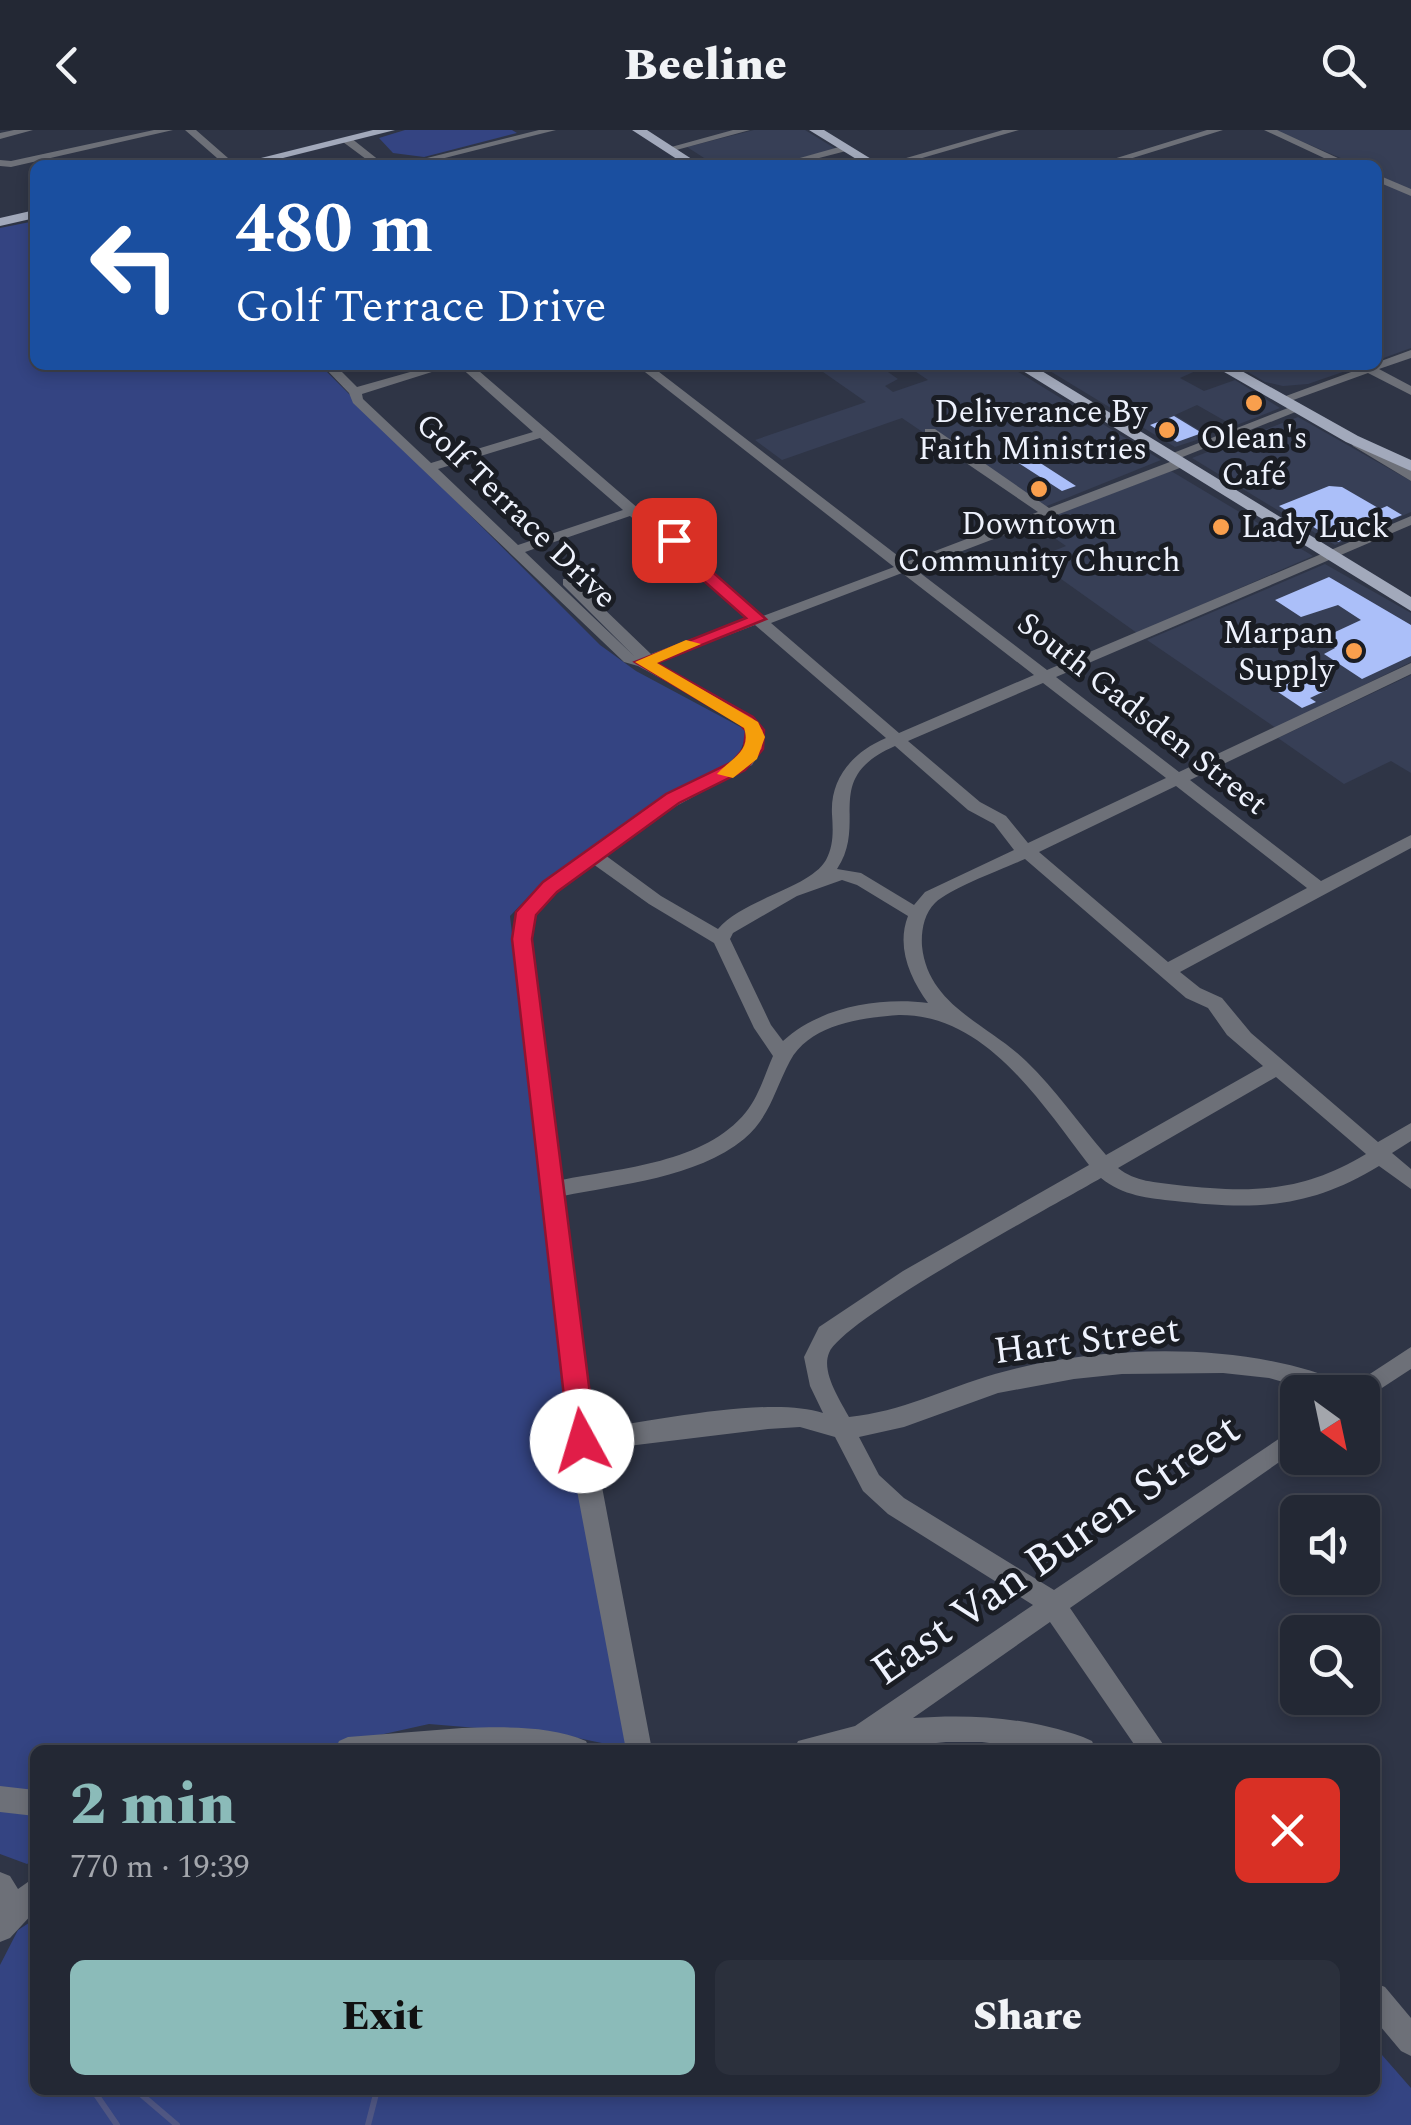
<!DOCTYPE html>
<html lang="en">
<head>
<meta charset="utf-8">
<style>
  :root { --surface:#232834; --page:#2b303c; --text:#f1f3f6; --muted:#a3a6ac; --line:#40444f; --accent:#8bbbb9 }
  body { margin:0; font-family:Spectral,serif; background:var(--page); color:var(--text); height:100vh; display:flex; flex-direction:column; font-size:38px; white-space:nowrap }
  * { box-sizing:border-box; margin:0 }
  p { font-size:32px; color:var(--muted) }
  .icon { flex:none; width:55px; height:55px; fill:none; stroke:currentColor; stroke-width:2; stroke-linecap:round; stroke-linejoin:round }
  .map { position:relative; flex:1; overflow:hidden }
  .details { position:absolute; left:30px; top:1615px; width:1350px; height:350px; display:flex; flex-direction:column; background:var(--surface); border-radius:15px; box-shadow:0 5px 15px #0003,0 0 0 2px var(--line) }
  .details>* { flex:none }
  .hud { position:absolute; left:30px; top:30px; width:1352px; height:210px; border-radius:15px; box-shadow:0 5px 15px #0003,0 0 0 2px var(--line); background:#1a4fa0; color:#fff; overflow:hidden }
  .needle { width:65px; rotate:147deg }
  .fabs { position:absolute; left:1280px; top:1245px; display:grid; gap:20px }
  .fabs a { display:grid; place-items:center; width:100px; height:100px; border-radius:15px; background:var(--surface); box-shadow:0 5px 15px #0003,0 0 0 2px var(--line); font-size:50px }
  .pin { position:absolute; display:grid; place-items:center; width:85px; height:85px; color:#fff; margin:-42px; border-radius:20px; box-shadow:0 5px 15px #0006 }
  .me { position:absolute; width:110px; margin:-55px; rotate:354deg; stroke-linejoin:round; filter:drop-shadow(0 0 8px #0008) }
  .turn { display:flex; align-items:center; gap:35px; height:210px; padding:0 40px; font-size:45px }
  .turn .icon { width:130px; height:130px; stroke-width:2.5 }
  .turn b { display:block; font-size:70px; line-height:85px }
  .round { display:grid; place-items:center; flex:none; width:105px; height:105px; border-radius:15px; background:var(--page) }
  .headline { display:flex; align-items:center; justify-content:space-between; height:170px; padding:0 40px }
  h1 { font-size:60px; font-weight:800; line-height:75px; color:var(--accent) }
  .cta { display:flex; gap:20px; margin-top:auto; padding:20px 40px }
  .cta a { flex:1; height:115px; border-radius:15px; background:var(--accent); color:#111; font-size:40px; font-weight:800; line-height:115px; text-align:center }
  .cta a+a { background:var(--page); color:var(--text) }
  header { display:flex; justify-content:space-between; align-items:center; height:130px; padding:0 40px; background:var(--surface); font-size:45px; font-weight:800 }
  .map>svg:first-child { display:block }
</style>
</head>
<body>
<header><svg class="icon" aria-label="back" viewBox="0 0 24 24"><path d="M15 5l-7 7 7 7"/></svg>Beeline<svg class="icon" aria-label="search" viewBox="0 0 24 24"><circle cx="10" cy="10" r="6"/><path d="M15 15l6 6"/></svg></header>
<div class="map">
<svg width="1411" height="1995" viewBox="0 0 1411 1995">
  <rect width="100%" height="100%" fill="#2f3546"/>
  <path fill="#373f56" d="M754,0H805L836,19L773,35H715L687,17Z
    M1275,0H1411V218L1378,230V35H1357Z
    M813,235H878L898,249L885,256L893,262L928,250L906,235H1007L1161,330L1037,380L902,288L782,330L755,310L866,272Z
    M1040,235H1209L1180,248L1204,261L1235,250L1280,278L1234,296L1197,275L1175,285L1209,306L1175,317Z
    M1236,235H1363L1308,254L1283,256L1265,252Z
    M1298,287L1411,351V382L1335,415L1192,328Z
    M1171,341L1313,426L1137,503L1033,429L1066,416L1033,393Z
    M1325,434L1411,483V532L1276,598L1147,510Z
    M1411,545V643L1391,631L1344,654L1278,608Z"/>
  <path fill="#344482" d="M405,0H512L517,3L424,27L393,23L379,8Z
    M35,91V235H320L600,515L636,541L748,601L738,627L723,640L668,665L533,762L510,786L567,1279L631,1619L563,1605L429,1594L312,1620H35V1729L27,1734L0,1724V98Z
    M35,1789V1960H1375V1917L1411,1958V1995H0V1835L18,1800Z"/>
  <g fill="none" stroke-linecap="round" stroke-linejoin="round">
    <path stroke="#505783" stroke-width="6" d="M93,1960L117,1995
      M136,1960L177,1995
      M368,1995L377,1960"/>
  </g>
  <path fill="#abbff9" d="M1174,286L1202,303L1177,312L1150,295Z
    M1031,327L1076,356L1062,361L1017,332Z
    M1329,356L1342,357L1380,379L1387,376L1402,385L1338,412L1279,376Z
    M1329,447L1411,495V526L1362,549L1324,524L1335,518L1320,509L1361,490L1338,475L1301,487L1275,470Z
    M1286,533L1327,560L1310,568L1316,572L1302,578L1272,558L1292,550L1274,538Z"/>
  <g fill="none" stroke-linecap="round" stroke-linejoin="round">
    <path fill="#6d7078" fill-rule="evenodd" d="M14,0H33L0,9V3Z
      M154,0H173L11,37L0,36V30L11,31Z
      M185,0H196L236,35H225Z
      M539,0H556L417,35H399Z
      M733,0H750L669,22L664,19Z
      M1003,0H1019L898,35H882Z
      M1207,0H1223L1110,35H1094Z
      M1264,0H1277L1353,35H1339Z
      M343,8H351L385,35H374L343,12Z
      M846,15L850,20L792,35H775Z
      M1378,45L1411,59V66L1378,52Z
      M1411,220V228L1379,239L1411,256V265L1368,243L1285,273L1275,270Z
      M322,235H335L357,257L435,235H454L362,264L363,269L431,333L533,302L458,235H472L763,486L894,437L636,235H650L906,432L1038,382L925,305V299H935L1049,378L1175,330H1185V336L915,439L1047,540L1411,386V395L1056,547L1179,642L1411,533V544L1190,650L1321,751L1411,705V718L1180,842L1200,858L1222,868L1251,903L1378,1012L1411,993V1011L1392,1023L1411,1039V1059L1379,1036C1309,1079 1254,1080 1175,1071C1148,1068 1123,1066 1101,1048C1058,1073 842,1189 829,1223C821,1242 840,1270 849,1287C901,1282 946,1258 995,1244C1098,1214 1251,1210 1348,1255L1350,1260L1353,1255L1411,1217V1239L1362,1271V1262H1318L1269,1248L1223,1243L1122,1244L1074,1249L998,1263L904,1297L859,1307L879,1345L904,1368L1054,1460L1298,1296V1319L1070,1478L1167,1620H1138L1050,1492L913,1588C972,1584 1026,1587 1083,1607L1092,1611L1096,1620H1041L982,1612H946L868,1620H794L798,1611L855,1596L1033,1475L888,1384L863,1361L835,1307L800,1297L768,1299L595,1320L652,1620H626L575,1350L513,809L517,783L544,753L644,679L740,627L746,619L747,601L728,585L638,536L624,532L353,273L349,263ZM540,308L623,380L518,415L438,339ZM630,386L747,488L651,524L573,449H563V455L634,526L525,422ZM902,443L1034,545L899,603L771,493ZM755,495L886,608C853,622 830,648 832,684C833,700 834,715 826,730C810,758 743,769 718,799L661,766L605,725L656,687L752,635L762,619L763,600L740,579L655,533ZM1043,553L1166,648L1028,713L1006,686L980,672L908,611ZM895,616L968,680L994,694L1014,720L925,762L914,775L861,743L837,739C869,691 820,649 895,616ZM1176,656L1307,758L1168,832L1039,722ZM1025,729L1186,868L1208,878L1227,905L1263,936L1106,1025C1079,994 1056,960 1026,931C988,894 928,876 922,816C921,801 924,784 935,773C951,758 1003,739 1025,729ZM593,734L649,774L714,813L754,898L773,926C765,944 759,966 746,982C705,1033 621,1038 561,1050L531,809L535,785L556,761ZM842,750L857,755L908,786C896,817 910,848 928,873C879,867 820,877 783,911L771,895L730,809L733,803L797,766ZM899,885C986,884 1041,973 1089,1035L903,1141L819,1197L804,1227L810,1256L823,1283C769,1265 652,1292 592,1299L563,1066C621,1054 696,1048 744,1009C770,987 775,959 790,931C810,894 861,888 899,885ZM1276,947L1366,1024C1301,1063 1251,1063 1177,1055C1155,1052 1136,1052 1118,1038Z
      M1293,276L1303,279L1175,330L1163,327Z
      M1358,309L1411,341V351L1353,316L1351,313Z
      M462,1598C502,1597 549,1595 586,1611L590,1620H335L339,1611L348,1607Z
      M0,1656L35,1660V1686L0,1682Z
      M0,1742L10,1746L18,1759L35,1747V1781L10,1808L0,1812Z
      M1375,1853L1385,1857L1411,1888V1926L1401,1921L1375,1890Z"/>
    <path fill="#a2a9bb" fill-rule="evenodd" d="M373,0H395L255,35H233Z
      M632,0H647L701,35H686Z
      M809,0H824L881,35H866Z
      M35,80V88L0,96V88Z
      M1013,235H1032L1411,467V481Z
      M1212,235H1231L1358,306L1411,330V341L1346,312Z"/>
  </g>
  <path fill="#e11d48" stroke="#92132f" stroke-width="2.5" d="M668,407H679L692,424L766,489L657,533L753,587L764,600L763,619L745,640L679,673L557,762L536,785L532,809L596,1311L592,1319L582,1323L573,1319L569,1311L512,809L516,782L543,752L666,664L732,632L744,618L746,601L740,594L635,532L746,488L680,430L666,410Z"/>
  <path fill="#f59e0b" d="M686,510L701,514L657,533L758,592L765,607L757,629L733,648L717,644C730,629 752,622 744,598L635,532Z"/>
  <g fill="#f99f4d" stroke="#1a1d24" stroke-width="4">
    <circle cx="1254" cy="273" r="10"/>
    <circle cx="1167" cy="300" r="10"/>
    <circle cx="1039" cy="359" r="10"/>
    <circle cx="1221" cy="397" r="10"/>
    <circle cx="1354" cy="521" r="10"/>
  </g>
  <g text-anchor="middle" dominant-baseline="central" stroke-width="10" stroke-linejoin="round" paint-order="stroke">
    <g font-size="32" fill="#eef2fd" stroke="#1a1d24" text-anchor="end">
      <text x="1147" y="282">Deliverance By<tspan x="1147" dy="37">Faith Ministries</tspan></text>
      <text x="1254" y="308" text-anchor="middle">Olean's<tspan x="1254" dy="37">Café</tspan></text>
      <text x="1039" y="394" text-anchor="middle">Downtown<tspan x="1039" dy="37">Community Church</tspan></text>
      <text x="1241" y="397" text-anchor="start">Lady Luck</text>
      <text x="1334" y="503">Marpan<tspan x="1334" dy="37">Supply</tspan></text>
    </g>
    <g font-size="32" fill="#eef2fd" stroke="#1a1d24">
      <text transform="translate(516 381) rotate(44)">Golf Terrace Drive</text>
      <text transform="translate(1142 584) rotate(38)">South Gadsden Street</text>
    </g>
    <g font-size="38" fill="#eef2fd" stroke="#1a1d24">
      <text transform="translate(1087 1211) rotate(-7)">Hart Street</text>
    </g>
    <g font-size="45" fill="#eef2fd" stroke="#1a1d24">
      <text transform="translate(1056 1420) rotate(-35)">East Van Buren Street</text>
    </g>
  </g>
</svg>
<div class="fabs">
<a><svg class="needle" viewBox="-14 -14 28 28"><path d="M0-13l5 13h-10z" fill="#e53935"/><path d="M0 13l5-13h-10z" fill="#a3a6ac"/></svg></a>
<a><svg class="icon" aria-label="sound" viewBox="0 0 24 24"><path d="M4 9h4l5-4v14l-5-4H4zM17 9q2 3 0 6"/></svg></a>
<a><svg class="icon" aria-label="search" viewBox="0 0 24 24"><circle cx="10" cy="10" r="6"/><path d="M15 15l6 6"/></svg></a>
</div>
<div class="pin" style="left:674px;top:410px;background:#d93025"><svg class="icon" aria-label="arrive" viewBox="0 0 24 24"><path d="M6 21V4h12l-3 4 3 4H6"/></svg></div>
<svg class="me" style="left:582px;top:1311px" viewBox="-20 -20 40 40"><circle r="19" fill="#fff"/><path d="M0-13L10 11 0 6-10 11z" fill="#e11d48"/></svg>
<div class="hud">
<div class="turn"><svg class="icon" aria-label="left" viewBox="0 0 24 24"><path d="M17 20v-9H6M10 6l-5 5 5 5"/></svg><div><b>480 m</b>Golf Terrace Drive</div></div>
</div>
<section class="details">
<div class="headline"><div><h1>2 min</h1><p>770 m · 19:39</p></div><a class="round" style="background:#d93025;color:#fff"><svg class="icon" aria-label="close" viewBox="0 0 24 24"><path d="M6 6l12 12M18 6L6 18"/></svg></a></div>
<div class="cta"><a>Exit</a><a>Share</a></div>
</section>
</div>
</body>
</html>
